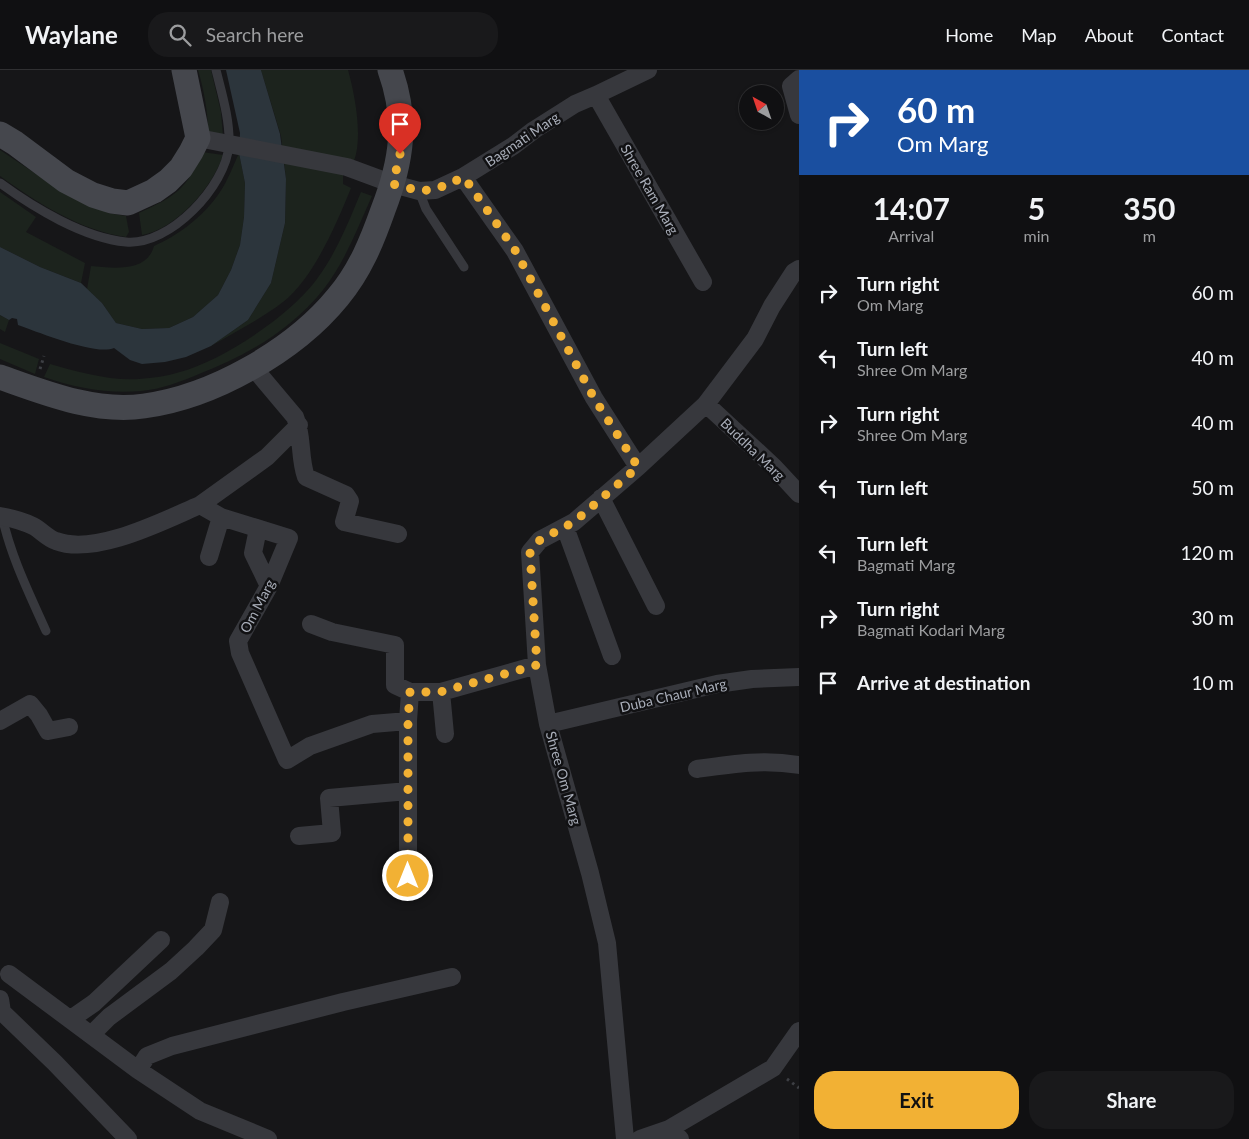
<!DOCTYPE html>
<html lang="en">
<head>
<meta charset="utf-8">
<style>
  :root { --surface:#101012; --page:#19191b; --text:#f1f3f6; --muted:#9c9d9f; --line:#303032; --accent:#f2b134 }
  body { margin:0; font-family:Lato,sans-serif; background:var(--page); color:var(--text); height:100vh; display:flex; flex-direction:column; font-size:19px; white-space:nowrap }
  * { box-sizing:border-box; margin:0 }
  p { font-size:16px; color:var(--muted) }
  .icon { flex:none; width:28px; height:28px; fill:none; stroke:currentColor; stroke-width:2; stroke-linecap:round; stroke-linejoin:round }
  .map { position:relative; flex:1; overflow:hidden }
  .sheet { display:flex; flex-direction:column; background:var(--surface); width:450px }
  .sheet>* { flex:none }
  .top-card { background:#1a4fa0; color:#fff; overflow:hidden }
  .needle { width:32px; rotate:320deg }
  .buttons { position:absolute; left:739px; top:15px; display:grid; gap:10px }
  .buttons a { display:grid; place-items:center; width:45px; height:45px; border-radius:50%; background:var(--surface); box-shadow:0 1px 4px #0004,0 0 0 1px var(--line); font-size:25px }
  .pin { position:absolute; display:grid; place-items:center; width:42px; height:42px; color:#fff; margin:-51px -21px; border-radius:50% 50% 50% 0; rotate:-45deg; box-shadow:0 0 5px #0007 }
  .pin .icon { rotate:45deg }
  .me { position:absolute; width:55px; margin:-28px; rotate:0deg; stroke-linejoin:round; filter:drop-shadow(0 0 4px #0008) }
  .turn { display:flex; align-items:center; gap:18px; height:105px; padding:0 15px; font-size:22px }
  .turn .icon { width:65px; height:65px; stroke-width:2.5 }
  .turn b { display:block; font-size:35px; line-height:42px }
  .eta { display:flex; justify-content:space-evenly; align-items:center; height:85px; text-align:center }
  .eta b { font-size:30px; font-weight:700; line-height:35px }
  .primary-button { display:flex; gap:10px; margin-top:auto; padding:10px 15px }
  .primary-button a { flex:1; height:58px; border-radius:20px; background:var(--accent); color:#111; font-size:20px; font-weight:700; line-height:58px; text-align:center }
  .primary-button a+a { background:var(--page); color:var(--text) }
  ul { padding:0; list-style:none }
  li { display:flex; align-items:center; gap:15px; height:65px; padding:0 15px }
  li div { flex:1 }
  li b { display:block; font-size:19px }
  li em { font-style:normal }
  header { display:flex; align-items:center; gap:30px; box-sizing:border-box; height:70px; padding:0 25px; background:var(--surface); border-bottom:1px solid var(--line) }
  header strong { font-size:24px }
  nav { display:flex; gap:28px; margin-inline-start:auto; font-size:18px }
  .search { width:350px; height:45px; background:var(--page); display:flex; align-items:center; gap:12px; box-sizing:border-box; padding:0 18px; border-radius:20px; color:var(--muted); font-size:19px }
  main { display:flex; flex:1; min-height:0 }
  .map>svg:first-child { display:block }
</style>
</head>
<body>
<header>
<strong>Waylane</strong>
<div class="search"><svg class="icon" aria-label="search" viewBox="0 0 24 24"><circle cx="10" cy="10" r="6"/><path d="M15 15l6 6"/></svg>Search here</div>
<nav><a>Home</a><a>Map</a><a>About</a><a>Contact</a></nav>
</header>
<main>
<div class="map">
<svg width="799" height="1069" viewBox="0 0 799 1069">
  <rect width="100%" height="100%" fill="#161618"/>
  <path fill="#1c231d" d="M198,0H211L221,42L223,66L208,63C208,41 204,21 198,0Z
    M261,0H348C355,25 363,67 354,91L343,92V114L351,118C337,153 313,209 283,232C261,249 235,262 211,276L248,250L271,213L285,153L286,109L281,66Z
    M0,80L36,104L108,143L126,146L129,162L126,167C81,161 36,132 0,106Z
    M202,82L223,85C213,117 176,159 142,165L139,143C174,127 188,119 202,82Z
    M239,83L245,113L244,147L240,175L231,200L218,225L193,247L169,258L142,259L116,253L102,233L87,219L91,196C112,198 147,203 154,176C179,165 205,145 220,122C228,110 233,96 239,83Z
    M0,122L36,147L26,162L85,193L81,213L40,197L0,177Z
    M361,122L372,126C358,157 345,192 323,220C291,260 246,286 199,304C180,312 162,319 141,321C108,324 76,318 44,307L50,294C78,302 110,311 139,309C153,308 167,306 180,302C224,290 293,244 319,206C337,181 349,151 361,122Z
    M0,245L9,250L5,262L0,259Z
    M0,273L39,289L35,304L0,289Z"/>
  <path fill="#2c353c" d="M226,0H261L280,64L286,109L285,153L271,213L248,250L211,276L186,287L165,292L142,294L130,290L114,278C96,286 38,262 18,255L17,249L12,248L9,250L0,245V177L40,197L81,213L102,233L116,253L142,259L169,258L193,247L218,225L231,200L240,175L244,147L245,113L239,83L240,63Z"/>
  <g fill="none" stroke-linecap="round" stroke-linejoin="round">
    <path stroke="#3d3f44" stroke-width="3" stroke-dasharray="2.5 4" stroke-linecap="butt" d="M40,299L44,286
      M787,1009L799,1018"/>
    <path stroke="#37383d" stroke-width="9" d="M0,113C34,138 84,168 126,172C170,176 226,116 229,75C230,50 222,24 216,0
      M419,121L426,139L464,197
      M2,446C11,487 29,523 46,561"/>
    <path stroke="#37383d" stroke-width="18" d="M799,9L791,16L799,45
      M596,25L703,212
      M198,68L347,97L393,114L419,121L435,120L463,107L513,76L534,60L575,34L596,25L648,0
      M463,107L515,181L594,328L638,397
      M253,297L295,347C303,366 299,388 306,407L346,425L350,431L344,452L398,464
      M706,334L774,397L799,424
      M299,355L267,387L200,435L221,447L289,468L269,516L238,571L240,583L287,690L310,676L372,654L408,651V806
      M601,428L656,536
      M0,446C11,448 23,451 33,456C41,460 47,468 56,471C95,486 163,451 200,435
      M565,457L612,586
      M258,459L253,483L269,516
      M209,487L221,447
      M311,554L332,562L395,575V615L410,622
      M441,622L537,595
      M0,651L30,634L39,645L48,661L69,657
      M408,651L410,622H441L445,664
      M548,654L717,614L752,609L799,607
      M697,699C732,694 764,689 799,695
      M299,766L332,763L329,728L408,721
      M9,904L138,1000L200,1041L268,1069
      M0,929L2,942L55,993L128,1069
      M71,949L94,933L161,870
      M91,965L109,947L171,901L196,878L213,860L220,832
      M138,1000L147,986L172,976L343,932L452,907
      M669,1059L773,998L799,961
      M625,1069L607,873L590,803L548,654L537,595L530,482L540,470L574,452L638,397L706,334L755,269L772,236L794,202L799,199
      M640,1069L669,1059L680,1069"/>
    <path stroke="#45474d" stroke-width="25" d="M0,64L15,73L66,111L93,125L112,131L128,133L154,121L168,111L181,98L191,82L198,68L184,0
      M0,307C45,323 95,343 144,336C212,327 294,281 338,227C360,201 372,171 383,140C402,91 408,50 390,0"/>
  </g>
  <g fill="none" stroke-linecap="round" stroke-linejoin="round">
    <path stroke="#f2b134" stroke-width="9" stroke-dasharray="0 16.2" d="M400,84L393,114C429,124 430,122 464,107L515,180L594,328L638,397L574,452L540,470L530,482L537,595L440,622H410L408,651V806"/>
  </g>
  <g text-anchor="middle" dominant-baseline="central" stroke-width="5" stroke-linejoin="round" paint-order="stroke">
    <g font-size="14" fill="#a8adb8" stroke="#111113">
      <text transform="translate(522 69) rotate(-34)">Bagmati Marg</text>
      <text transform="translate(650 119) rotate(60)">Shree Ram Marg</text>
      <text transform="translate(753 379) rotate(44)">Buddha Marg</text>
      <text transform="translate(257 536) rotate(-62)">Om Marg</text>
      <text transform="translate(673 625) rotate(-13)">Duba Chaur Marg</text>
      <text transform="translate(564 708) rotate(74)">Shree Om Marg</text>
    </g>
  </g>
</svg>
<div class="buttons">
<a><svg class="needle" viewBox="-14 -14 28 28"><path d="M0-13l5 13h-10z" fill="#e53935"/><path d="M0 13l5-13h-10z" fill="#9c9d9f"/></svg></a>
</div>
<div class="pin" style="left:400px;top:84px;background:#d93025"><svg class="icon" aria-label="arrive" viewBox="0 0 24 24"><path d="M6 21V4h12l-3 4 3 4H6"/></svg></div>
<svg class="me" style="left:408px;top:806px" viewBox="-20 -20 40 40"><circle r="17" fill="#f2b134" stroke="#fff" stroke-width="3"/><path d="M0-11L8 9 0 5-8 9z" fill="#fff"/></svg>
</div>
<section class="sheet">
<div class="top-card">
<div class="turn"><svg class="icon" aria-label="right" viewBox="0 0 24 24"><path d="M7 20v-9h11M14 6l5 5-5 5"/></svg><div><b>60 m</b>Om Marg</div></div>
</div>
<div class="eta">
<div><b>14:07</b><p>Arrival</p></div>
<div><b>5</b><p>min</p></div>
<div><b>350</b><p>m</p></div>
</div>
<ul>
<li><svg class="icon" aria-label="right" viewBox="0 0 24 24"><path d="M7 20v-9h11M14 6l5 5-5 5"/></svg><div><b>Turn right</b><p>Om Marg</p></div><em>60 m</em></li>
<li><svg class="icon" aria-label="left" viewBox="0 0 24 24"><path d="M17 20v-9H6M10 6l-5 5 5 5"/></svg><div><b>Turn left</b><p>Shree Om Marg</p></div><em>40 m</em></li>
<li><svg class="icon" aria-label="right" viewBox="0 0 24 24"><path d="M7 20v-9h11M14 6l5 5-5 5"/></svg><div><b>Turn right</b><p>Shree Om Marg</p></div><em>40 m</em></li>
<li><svg class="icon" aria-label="left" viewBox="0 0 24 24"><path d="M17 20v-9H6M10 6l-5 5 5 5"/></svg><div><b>Turn left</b></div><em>50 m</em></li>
<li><svg class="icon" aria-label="left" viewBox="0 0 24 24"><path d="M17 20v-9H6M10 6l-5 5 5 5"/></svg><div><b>Turn left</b><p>Bagmati Marg</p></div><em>120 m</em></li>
<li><svg class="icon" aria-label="right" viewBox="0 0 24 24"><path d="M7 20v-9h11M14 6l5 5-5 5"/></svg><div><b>Turn right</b><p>Bagmati Kodari Marg</p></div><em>30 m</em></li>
<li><svg class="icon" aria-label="arrive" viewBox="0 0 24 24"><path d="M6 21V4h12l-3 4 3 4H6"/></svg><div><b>Arrive at destination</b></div><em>10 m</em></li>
</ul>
<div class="primary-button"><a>Exit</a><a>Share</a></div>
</section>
</main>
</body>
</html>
